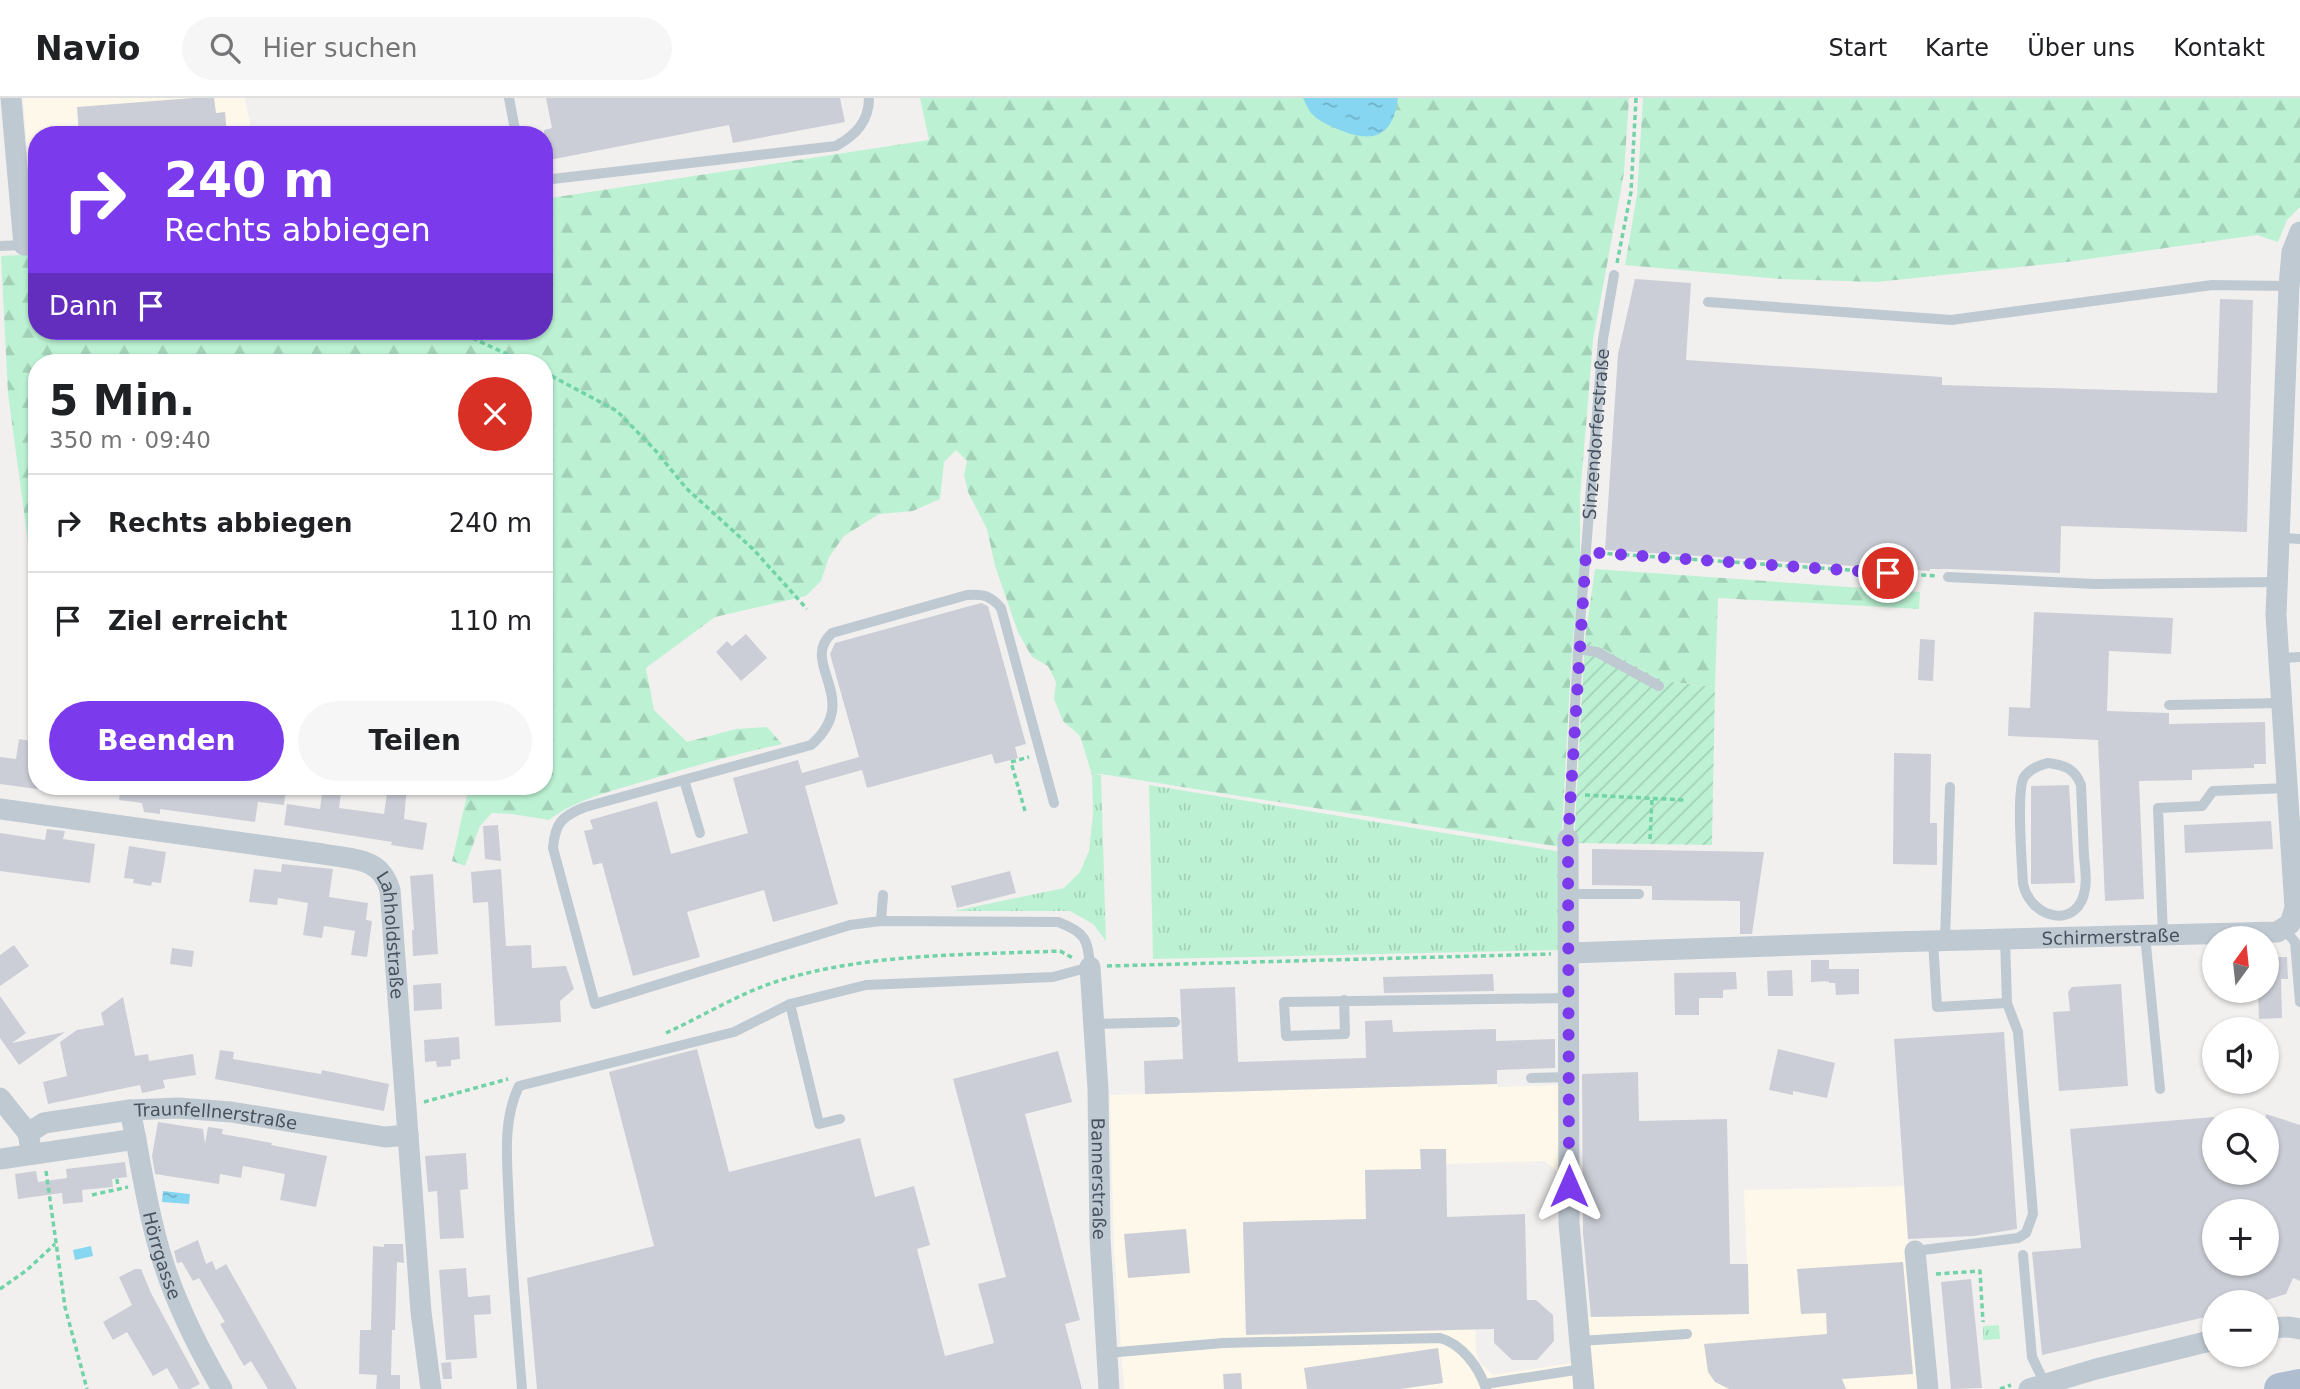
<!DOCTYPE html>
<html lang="de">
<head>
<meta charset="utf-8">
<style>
  :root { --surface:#fff; --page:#f6f6f6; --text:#202124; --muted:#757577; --line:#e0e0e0; --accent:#7c3aed }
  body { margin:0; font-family:"DejaVu Sans",sans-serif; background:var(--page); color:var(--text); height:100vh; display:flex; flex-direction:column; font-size:26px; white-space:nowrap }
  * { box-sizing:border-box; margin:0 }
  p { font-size:23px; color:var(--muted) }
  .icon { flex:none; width:38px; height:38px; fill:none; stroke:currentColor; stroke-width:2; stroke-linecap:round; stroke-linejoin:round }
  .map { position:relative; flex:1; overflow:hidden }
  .drawer { position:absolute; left:28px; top:256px; width:525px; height:441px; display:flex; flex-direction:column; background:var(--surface); border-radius:28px; box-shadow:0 2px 5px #0004 }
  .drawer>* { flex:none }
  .hud { position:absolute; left:28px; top:28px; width:525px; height:214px; border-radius:28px; box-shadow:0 2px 5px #0004; background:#7c3aed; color:#fff; overflow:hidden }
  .needle { width:46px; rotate:15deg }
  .tools { position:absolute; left:2202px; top:828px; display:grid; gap:14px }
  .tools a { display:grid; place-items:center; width:77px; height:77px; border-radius:50%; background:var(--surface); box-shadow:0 2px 5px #0004; font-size:35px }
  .pin { position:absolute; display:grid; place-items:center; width:60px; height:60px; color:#fff; margin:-30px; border:4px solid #fff; border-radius:50%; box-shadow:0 2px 7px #0007 }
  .me { position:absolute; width:77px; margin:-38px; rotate:0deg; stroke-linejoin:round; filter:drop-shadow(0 0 5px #0008) }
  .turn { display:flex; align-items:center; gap:24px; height:147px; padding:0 21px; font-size:32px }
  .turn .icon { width:91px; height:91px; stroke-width:2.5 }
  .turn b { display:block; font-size:49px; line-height:60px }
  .then { display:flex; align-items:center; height:66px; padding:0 21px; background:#0003; gap:14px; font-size:26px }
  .round { display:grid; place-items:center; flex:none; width:74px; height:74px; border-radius:37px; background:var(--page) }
  .summary { display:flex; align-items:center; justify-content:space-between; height:119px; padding:0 21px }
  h1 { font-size:42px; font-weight:800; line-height:52px }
  .action { display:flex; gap:14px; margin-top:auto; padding:14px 21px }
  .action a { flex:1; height:80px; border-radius:42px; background:var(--accent); color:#fff; font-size:28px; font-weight:800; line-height:80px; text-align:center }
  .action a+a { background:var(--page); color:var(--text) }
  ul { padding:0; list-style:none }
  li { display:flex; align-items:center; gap:21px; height:98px; padding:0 21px; border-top:2px solid var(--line) }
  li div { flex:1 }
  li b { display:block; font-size:26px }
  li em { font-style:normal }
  header { display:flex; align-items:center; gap:42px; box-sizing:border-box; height:98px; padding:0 35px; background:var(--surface); border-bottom:2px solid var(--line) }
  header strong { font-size:33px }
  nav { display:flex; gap:38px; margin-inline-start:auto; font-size:24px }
  .search { width:490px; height:63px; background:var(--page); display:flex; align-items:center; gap:18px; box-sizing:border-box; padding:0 24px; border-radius:38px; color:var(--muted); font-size:26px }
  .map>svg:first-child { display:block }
</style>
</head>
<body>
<header>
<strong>Navio</strong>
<div class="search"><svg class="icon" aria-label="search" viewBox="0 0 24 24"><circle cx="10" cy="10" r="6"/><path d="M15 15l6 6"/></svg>Hier suchen</div>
<nav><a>Start</a><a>Karte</a><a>Über uns</a><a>Kontakt</a></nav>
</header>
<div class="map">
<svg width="2300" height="1291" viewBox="0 0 2300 1291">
  <defs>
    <pattern id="grass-tufts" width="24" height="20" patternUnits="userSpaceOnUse" patternTransform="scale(1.75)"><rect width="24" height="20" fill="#bcf2d3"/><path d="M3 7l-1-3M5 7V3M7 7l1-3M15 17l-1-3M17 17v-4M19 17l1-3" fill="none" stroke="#a3d1b8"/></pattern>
    <pattern id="forest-firs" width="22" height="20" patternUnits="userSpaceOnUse" patternTransform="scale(1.75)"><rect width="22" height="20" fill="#bcf2d3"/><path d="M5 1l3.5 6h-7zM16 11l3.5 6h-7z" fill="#a3d1b8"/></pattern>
    <pattern id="garden-furrows" width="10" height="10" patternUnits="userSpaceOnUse" patternTransform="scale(1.75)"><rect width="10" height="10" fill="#bcf2d3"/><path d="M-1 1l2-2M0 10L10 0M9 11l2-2" fill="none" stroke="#a3d1b8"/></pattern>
    <pattern id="water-ripples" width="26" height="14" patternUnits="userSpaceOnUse" patternTransform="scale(1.75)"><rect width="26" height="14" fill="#86d6f2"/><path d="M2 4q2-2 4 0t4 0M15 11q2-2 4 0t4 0" fill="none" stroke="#6fb0c7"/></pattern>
  </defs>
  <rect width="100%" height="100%" fill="#f2f0ef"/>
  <path fill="#fdf8e9" d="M23,0H245L252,37H37V116L32,108Z
    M1497,986L1498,989L1561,987L1558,1074L1545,1063L1446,1066L1445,1051H1421V1071L1365,1072L1366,1121L1243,1124L1246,1236L1475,1231L1476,1254L1479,1264L1493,1277L1572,1265L1574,1291H1124L1114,1151L1110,997Z
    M1904,1088L1908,1142L1913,1163L1923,1291H1593L1587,1219L1749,1216L1744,1092Z"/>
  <path fill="url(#grass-tufts)" d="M1092,677H1101L1106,843L1093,826L1070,813H954L1064,790L1080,774L1089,753L1093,716Z
    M1149,687L1562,754V852L1153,861Z
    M1999,1227L2000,1241L1983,1242V1228Z"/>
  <path fill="url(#forest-firs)" d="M920,0H1629L1624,75L1593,242L1580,399V472L1572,550L1561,749L1101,676L1092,677L1080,638L1063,623L1054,601L1056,584L1048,568L1032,559L1018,534L995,468L987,431L968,394L964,377L967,363L956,352L944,364L940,401L913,413L879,416L844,438L829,459L821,483L806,498L715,519L646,570L654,612L687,644L736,631L767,629L782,646C735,656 690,669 645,683C612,693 576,701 549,722L512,716L492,715L480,728L465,768L452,763L469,688H544V264H37V510L8,296L1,158L37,156V233H544V101L929,42Z
    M1643,0H2300V109L2287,122L2278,144L2257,137L2067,164L1877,184L1780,181L1625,167L1637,97Z
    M1595,471L1920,494L1919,511L1718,500L1715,589L1664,583L1585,541Z"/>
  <path fill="url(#garden-furrows)" d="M1585,541L1664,583L1715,589L1712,747L1574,745Z"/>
  <path fill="url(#water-ripples)" d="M1303,0H1398C1393,38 1374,46 1340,32C1330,28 1318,23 1311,15C1308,11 1305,4 1303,0Z
    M163,1093L190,1096L189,1106L162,1104Z
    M91,1148L93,1158L75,1162L73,1152Z"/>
  <path fill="#cbced6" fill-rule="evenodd" d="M193,0H214L216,15L225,14L227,37H79L77,9Z
    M546,0H840L845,24L733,45L729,27L544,63V32L552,30Z
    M1635,181L1691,185L1686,262L1942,279V287L2217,295L2220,201L2253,202L2247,434L2061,428L2060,475L1948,471H1930V473L1605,452L1618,256Z
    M981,505L988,508L1026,646L1015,649L1018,660L995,666L992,656L867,690L862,672L805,688L838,806L773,824L764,792L687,814L700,859L633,878L602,765L593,767L584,733L593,731L590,722L657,703L671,756L748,735L733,680L798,662L802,675L859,659L830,556L835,545Z
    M2034,514L2173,520L2171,556L2109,553L2107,613L2169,615V626L2265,624L2266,666H2254V670L2192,672V682L2139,683L2144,801L2105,803L2098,642L2008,638L2009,609L2030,610Z
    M746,536L767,560L741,583L716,554L727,543L732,548Z
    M1920,541L1935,542L1933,583L1918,582Z
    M19,641L37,644V691L0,686V659L16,661Z
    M1894,655L1931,656L1930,725H1937V767L1893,766Z
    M2069,687L2075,785L2031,786V688Z
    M121,688H175L233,696L234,688H277V690L286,691L284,707L258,704L255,724L160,711V716L144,714L142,705L119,702Z
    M323,688H342L339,710L384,716L388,688H407L404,721L427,725L423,752L391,747L392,744L284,727L287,706L320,711Z
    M2271,723L2273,751L2185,755L2184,727Z
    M498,727L501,763L485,761L483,728Z
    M47,731L65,733L63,741L95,746L90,785L0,773V735L45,742Z
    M129,748L166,754L161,785L152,784L151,788L133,785L134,781L124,780Z
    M1592,751L1764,754L1752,836H1740V803L1652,802V788L1592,787Z
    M282,766L333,771L329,799L368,805L366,822L372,823L367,859L351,857L355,833L324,828L322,840L303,837L308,805L278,800L277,807L249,804L254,771L281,774Z
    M501,771L506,848L531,847L532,870L566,868L574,891L560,903L561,924L495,928L488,804L473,805L471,774Z
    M1010,773L1016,795L957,810L951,788Z
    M433,776L438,856L413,858L412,832H414L410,778Z
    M14,847L29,868L0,888V857Z
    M172,850L194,853L192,869L170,866Z
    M2274,859H2287L2288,881H2281L2282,920L2259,921L2258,892H2266V880H2274Z
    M1811,862H1829V883L1811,884Z
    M1829,871H1859V896L1836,897L1835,885H1829Z
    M1792,872L1793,898H1768L1767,873Z
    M1736,874L1737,891L1723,892V900H1699V917H1675L1674,875Z
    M1493,876L1494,893L1384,895L1383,879Z
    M441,885L442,911L414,913L413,887Z
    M2121,886L2128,988L2059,993L2053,914L2070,913L2068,894L2072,889Z
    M1235,889L1238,964L1366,960L1365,923L1392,922L1393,934L1496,931V943L1555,941V970L1497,972V986L1145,996L1144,963L1183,961L1180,891Z
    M0,898L26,935L12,945L65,934L19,967L0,940Z
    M123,899L135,958L148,956L149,963L193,956L196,977L163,982L165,990L142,995L140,987L48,1006L43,984L67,978L60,944L77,932L104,927L101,915Z
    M2004,934L2017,1131L1974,1138L1908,1141L1894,941Z
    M459,939L460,961L451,962V968L437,969L436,963L425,964L424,942Z
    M697,951L729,1074L860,1040L875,1099L914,1088L930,1147L917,1151L945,1258L994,1245L978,1186L1006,1179L953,981L1058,953L1072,1004L1025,1016L1080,1222L1065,1226L1082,1291H537L527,1180L654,1148L609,974Z
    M1778,951L1835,965L1827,1000L1793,993V997L1769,992Z
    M220,952L234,954L233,961L321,976L322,972L389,986L384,1013L215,981Z
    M1638,974L1639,1023L1727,1021L1730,1166H1748L1749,1216L1591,1219L1583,1135L1582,976Z
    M2266,1016L2300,1027V1183L2293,1180L2286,1196L2260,1204H2214V1217L2042,1257L2032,1154L2081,1150L2070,1031L2214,1019V1074H2266ZM2214,1113H2266V1166H2214Z
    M158,1024L203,1031L205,1046L208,1029L223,1031L222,1036L272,1045L271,1047L327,1058L316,1109L280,1102L285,1076L243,1068L241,1080L220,1076L219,1086L155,1076L152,1058Z
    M1420,1051H1446L1447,1119L1525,1116L1527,1202H1536L1553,1217L1554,1243L1537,1262H1512L1494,1245V1231L1246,1237L1243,1124L1366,1121L1365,1072L1421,1071Z
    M466,1055L468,1091L460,1092L464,1140L440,1141L437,1093L428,1094L425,1058Z
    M125,1064L127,1079L112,1081L113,1089L82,1092L83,1104L63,1106L62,1095L18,1101L15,1076L36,1073L38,1084L67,1080L66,1071Z
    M1186,1131L1190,1175L1128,1180L1124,1136Z
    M198,1142L206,1166L212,1163L216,1172L226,1166L297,1291H268L251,1263L244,1268L220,1226L225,1224L199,1180L193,1183L182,1164L177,1165L174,1153Z
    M384,1146H403L404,1165L397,1164L395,1232H392L391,1277H400V1291H376L377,1277L359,1276L360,1232H371L373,1148L384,1149Z
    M1903,1164L1913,1276L1842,1281L1846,1291H1729L1715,1284L1708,1274L1704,1246L1827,1236L1826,1215L1801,1216L1797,1171Z
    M466,1170L468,1199L490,1197L491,1216L474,1217L477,1260L446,1262L439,1172Z
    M135,1171H141L151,1195L200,1286L190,1291H179L167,1270L153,1278L127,1234L113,1242L103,1224L132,1207L119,1179Z
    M1971,1181L1982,1290L1951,1291L1941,1184Z
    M1438,1250L1443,1285L1400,1291H1307L1304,1270Z
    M451,1264L452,1281H443L441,1265Z
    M1241,1275L1242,1291H1224L1223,1276Z"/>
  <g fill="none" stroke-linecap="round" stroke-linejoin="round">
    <path stroke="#71d3a7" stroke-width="3.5" stroke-dasharray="5 3.5" stroke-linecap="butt" d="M1617,165L1631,94L1636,0
      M457,233L524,264
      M544,274L617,313L655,352L686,390L753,451L807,511
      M1599,455L1937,478
      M1585,697L1684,702
      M1025,713L1011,664L1029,659
      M1650,741L1652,701
      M1107,868L1551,856
      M666,935C703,918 740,895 778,883C869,855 966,857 1060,853L1073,860
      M424,1004L508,981
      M46,1073L65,1209L87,1291
      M117,1081L118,1090
      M92,1097L128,1089
      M1936,1176L1980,1173L1983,1224
      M0,1191L27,1172L55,1146
      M2000,1291L2011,1287"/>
    <g stroke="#bfc9d2" stroke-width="10">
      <path d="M509,0L516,37"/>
      <path d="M544,82L836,48C856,37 869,23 869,0"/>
      <path d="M0,148L24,147"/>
      <path d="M1708,204L1951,222L2212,187L2289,188"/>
      <path d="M2279,440L2300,441"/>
      <path d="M1948,479L2095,486L2277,484"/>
      <path d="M1578,551L1597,554L1659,588"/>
      <path d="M2278,560L2300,559"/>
      <path d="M2169,607L2282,605"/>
      <path d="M2048,665C2065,667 2075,671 2081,687C2082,711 2083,734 2084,758C2085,769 2087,781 2085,791C2079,832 2031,822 2023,786C2022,766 2016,693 2024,679C2030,671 2039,667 2048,665Z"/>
      <path d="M684,682L700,735"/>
      <path id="s1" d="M1568,741L1578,551L1603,241L1614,177"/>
      <path d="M1569,796H1639"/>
      <path d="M881,823L883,797"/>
      <path d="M2284,831L2295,844L2300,904"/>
      <path d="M2145,837L2160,991"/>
      <path d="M2163,837L2158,710L2202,708L2213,693L2287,690"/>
      <path d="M1945,842L1950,689"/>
      <path d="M1933,843L1937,909L2007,905"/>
      <path d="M1344,902L1345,936L1286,938L1284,904L1570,900"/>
      <path d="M1094,926L1175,924"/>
      <path d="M1531,980L1570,979"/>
      <path d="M840,1021L819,1026L790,906L866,887L1053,879L1090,869C1088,841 1085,834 1058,824L881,823L850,827L595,906L553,750C555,725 562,718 585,709L811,647C864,600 798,566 832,535L967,497C983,496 990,497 1001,510L1054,705"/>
      <path d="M1915,1153L2018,1140L2026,1135L2033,1116L2018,934L2007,905L2005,841"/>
      <path d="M2023,1157L2032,1259L2045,1286"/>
      <path d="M1580,1243L1687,1236"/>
      <path d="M1107,1255L1223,1245L1440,1240C1462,1246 1479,1269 1486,1291"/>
      <path d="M1485,1286L1582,1271"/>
      <path d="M522,1291C517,1230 512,1170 509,1109C508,1069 501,1025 519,988L734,934L790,906"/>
    </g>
    <g stroke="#bfc9d2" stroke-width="21">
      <path d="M11,0L24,147L37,146"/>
      <path id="s2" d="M0,711L323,756C353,762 380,758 390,792L421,1214L431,1291"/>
      <path d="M1568,741L1569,1125L1584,1291"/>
      <path id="s3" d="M1570,855L1890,844L2277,834L2290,826L2295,810L2276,517L2289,188L2292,154L2300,134"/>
      <path id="s4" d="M1090,869L1098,991L1100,1140L1109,1291"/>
      <path d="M0,1000L28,1035L30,1046"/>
      <path id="s5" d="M130,1012C140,1059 146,1108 160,1154C174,1202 197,1248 222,1291"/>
      <path id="s6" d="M28,1035L44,1025L130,1012L178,1010L231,1014L385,1039L408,1037"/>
      <path d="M0,1061L136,1041"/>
      <path d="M1915,1153L1928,1291"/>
      <path d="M2266,1230L2289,1229L2300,1231"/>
      <path d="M2029,1291L2096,1271L2214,1242"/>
    </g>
    <path stroke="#aebdd0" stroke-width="32" d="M2280,1291L2300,1287"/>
  </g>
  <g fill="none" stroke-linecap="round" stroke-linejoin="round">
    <path stroke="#7c3aed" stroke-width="12" stroke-dasharray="0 21.6" d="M1569,1088L1568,741L1586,454L1888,475"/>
  </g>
  <g text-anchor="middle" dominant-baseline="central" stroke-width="7" stroke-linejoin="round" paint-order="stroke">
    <g font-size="18" fill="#46525f" stroke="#fff">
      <text stroke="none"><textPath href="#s1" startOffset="406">Sinzendorferstraße</textPath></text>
      <text stroke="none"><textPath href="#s3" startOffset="541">Schirmerstraße</textPath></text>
      <text stroke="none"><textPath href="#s2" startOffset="453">Lahholdstraße</textPath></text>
      <text stroke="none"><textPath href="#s6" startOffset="192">Traunfellnerstraße</textPath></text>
      <text stroke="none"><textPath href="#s4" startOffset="212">Bannerstraße</textPath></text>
      <text stroke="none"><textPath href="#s5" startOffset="149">Hörrgasse</textPath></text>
    </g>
  </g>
</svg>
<div class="tools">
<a><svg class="needle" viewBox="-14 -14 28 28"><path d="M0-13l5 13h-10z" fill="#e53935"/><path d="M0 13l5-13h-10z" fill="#757577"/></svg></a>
<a><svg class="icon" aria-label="sound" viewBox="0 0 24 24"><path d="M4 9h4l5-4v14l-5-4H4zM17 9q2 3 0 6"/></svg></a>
<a><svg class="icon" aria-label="search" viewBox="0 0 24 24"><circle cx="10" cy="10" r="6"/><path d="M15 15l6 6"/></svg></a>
<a>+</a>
<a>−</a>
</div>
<div class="pin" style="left:1888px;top:475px;background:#d93025"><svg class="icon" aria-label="arrive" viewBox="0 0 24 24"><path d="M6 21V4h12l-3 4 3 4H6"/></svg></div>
<svg class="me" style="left:1569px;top:1088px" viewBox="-20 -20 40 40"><path d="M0-17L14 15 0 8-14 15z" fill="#7c3aed" stroke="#fff" stroke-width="4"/></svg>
<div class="hud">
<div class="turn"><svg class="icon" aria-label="right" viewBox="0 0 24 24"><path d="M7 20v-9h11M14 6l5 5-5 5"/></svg><div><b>240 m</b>Rechts abbiegen</div></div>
<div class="then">Dann<svg class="icon" aria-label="arrive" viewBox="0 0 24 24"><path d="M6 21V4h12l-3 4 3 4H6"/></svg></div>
</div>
<section class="drawer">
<div class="summary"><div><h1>5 Min.</h1><p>350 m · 09:40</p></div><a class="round" style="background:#d93025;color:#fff"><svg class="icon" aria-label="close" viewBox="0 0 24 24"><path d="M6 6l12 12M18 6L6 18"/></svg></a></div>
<ul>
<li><svg class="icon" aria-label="right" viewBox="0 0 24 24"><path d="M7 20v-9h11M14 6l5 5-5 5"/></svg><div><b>Rechts abbiegen</b></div><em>240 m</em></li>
<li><svg class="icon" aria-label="arrive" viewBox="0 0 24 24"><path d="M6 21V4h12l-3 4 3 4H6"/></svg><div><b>Ziel erreicht</b></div><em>110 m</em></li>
</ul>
<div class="action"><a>Beenden</a><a>Teilen</a></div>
</section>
</div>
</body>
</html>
